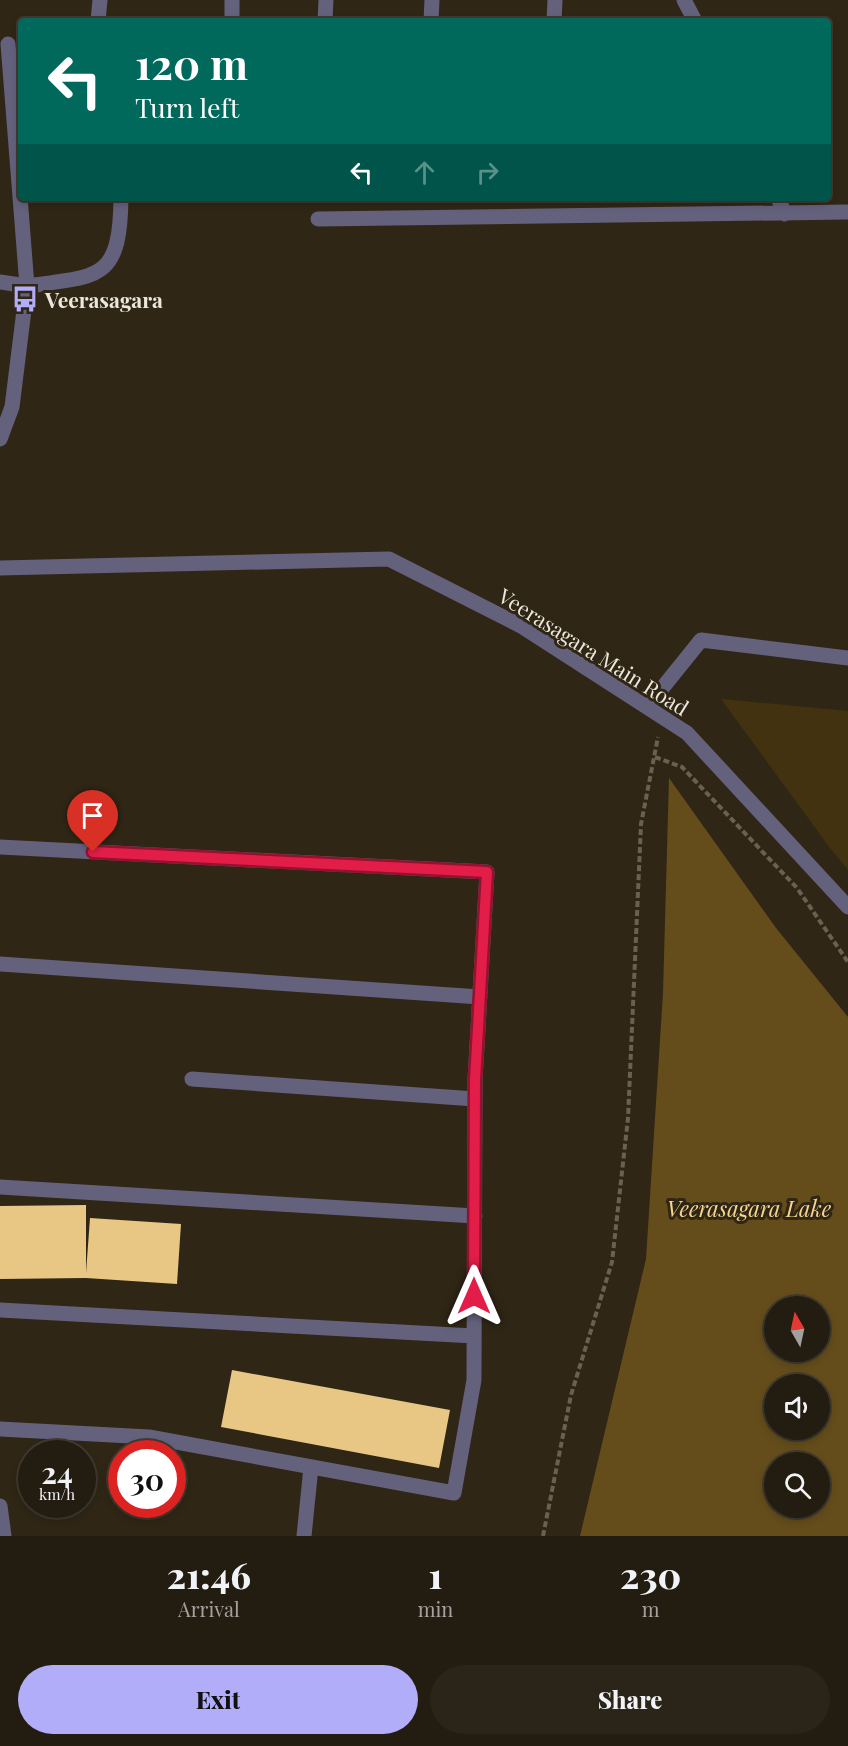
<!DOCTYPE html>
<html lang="en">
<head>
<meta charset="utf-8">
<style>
  :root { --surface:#231c10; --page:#2b2519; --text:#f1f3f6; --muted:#a3a19f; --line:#403a30; --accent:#b2adf9 }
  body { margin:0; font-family:"Playfair Display",serif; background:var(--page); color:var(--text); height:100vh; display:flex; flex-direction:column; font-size:22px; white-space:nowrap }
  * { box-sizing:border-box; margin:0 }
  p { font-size:20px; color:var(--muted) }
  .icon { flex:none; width:33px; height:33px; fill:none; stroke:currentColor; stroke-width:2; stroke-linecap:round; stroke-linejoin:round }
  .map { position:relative; height:1536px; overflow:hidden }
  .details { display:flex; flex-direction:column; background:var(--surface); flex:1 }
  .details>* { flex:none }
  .banner { position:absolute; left:18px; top:18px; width:813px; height:183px; border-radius:6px; box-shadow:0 3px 9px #0003,0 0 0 2px var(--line); background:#00695c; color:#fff; overflow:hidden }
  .needle { width:39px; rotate:351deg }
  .tools { position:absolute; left:764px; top:1296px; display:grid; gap:12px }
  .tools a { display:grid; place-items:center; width:66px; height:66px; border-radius:50%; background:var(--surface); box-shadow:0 3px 9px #0003,0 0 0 2px var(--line); font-size:30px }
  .speed { position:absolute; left:18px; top:1440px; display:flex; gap:12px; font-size:30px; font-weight:700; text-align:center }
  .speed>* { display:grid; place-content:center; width:78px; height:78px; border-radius:50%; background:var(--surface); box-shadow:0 3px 9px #0003,0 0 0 2px var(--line); line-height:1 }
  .speed small { font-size:15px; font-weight:400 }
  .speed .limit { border:9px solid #d22; background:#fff; color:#111 }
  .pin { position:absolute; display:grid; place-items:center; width:51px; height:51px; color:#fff; margin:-62px -26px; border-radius:50% 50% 50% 0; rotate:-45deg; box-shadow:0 0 6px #0007 }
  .pin .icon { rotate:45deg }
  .me { position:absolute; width:66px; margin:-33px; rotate:0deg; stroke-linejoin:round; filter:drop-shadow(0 0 4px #0008) }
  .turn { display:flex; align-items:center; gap:21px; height:126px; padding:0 18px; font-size:27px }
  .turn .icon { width:78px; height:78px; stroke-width:2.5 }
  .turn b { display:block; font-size:42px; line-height:51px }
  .lanes { display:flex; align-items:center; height:57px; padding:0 18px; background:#0003; justify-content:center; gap:30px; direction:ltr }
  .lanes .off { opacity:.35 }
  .eta { display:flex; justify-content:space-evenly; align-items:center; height:102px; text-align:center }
  .eta b { font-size:36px; font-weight:800; line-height:42px }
  .primary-button { display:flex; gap:12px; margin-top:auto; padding:12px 18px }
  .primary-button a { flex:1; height:69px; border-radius:36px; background:var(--accent); color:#111; font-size:24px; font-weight:800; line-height:69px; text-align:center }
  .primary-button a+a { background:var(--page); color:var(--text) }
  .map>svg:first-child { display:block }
</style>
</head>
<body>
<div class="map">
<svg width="848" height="1536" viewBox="0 0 848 1536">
  <rect width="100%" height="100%" fill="#2f2615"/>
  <path fill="#423210" d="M721,699L848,711V870L830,848Z"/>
  <path fill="#644d1b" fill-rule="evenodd" d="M669,778L776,928L848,1017V1536H580L646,1259L663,993ZM774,1306H819V1352H774ZM774,1384H819V1430H774ZM774,1462H819V1508H774Z"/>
  <path fill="#e8c785" d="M86,1205V1273L90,1218L181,1224L177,1284L86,1278L0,1279V1206Z
    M232,1370L450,1410L439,1468L221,1427Z"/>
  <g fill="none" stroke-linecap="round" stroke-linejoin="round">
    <path stroke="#696152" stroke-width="4" stroke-dasharray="6 3" stroke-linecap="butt" d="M655,757L682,767L797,888L848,962
      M543,1536L571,1395L612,1262L628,1118L641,824L658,737"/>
    <path stroke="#63617c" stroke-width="15" d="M232,0V21
      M684,0L695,21
      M98,21L100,0
      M325,21L326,0
      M431,21L432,0
      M554,21L555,0
      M8,44L27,286C99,276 120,281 121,198
      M778,198L785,214
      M318,219L848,212
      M0,282L27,286L12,407L0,439
      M0,847L487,872L475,1080L474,1380L454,1493L149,1437L0,1429
      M0,964L480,997
      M192,1079L475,1099
      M0,1187L475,1216
      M0,1310L474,1336
      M304,1536L311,1467"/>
    <path stroke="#63617c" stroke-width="15" d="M0,568L389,559L521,626L687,733L848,907
      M647,707L701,640L848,658
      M0,1506L4,1536"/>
  </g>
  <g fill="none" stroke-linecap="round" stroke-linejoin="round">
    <g stroke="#92132f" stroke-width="15">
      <path id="route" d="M93,852L487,872L475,1080L474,1296"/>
    </g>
    <use href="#route" stroke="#e11d48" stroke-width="10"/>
  </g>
  <defs>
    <g id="bus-bare" transform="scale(2.07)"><path d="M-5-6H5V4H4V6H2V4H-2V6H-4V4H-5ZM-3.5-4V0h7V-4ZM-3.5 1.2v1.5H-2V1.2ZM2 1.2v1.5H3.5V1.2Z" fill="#b2adf9" stroke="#2f2615" stroke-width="2.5" paint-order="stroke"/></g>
  </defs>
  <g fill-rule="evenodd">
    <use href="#bus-bare" x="25" y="299"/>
  </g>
  <g text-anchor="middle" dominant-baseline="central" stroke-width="6" stroke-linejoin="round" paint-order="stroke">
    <g font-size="21" font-weight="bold" fill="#ece7dc" stroke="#2f2615" text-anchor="start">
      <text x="45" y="299">Veerasagara</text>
    </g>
    <g font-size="21" fill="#ece7dc" stroke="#2f2615">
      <text transform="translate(594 651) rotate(32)">Veerasagara Main Road</text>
    </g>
    <g font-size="22" font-style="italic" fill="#f8d58e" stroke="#2f2615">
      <text x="749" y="1208">Veerasagara Lake</text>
    </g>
  </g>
</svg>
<div class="tools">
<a><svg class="needle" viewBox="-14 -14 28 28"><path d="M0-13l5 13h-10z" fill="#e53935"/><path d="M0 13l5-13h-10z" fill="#a3a19f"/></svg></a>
<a><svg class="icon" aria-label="sound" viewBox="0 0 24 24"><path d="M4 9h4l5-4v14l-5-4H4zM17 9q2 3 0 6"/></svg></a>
<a><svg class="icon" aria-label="search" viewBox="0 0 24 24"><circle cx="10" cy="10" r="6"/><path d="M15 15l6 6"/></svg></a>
</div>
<div class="speed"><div>24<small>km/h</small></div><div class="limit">30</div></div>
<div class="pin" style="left:93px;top:852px;background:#d93025"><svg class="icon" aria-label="arrive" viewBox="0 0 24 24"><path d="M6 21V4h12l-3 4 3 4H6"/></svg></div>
<svg class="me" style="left:474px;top:1296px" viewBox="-20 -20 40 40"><path d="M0-17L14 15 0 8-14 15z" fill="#e11d48" stroke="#fff" stroke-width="4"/></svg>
<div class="banner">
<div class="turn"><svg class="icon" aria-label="left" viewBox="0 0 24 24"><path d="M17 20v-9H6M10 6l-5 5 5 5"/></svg><div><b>120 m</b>Turn left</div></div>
<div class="lanes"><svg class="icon" aria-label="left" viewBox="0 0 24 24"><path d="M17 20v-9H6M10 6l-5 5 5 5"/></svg><svg class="icon off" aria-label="ahead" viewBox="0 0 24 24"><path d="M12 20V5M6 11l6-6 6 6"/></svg><svg class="icon off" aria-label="right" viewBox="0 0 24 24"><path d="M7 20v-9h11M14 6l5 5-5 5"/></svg></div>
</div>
</div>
<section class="details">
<div class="eta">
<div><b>21:46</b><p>Arrival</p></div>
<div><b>1</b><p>min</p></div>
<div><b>230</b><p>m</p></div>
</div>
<div class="primary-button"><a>Exit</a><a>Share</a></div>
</section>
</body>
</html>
